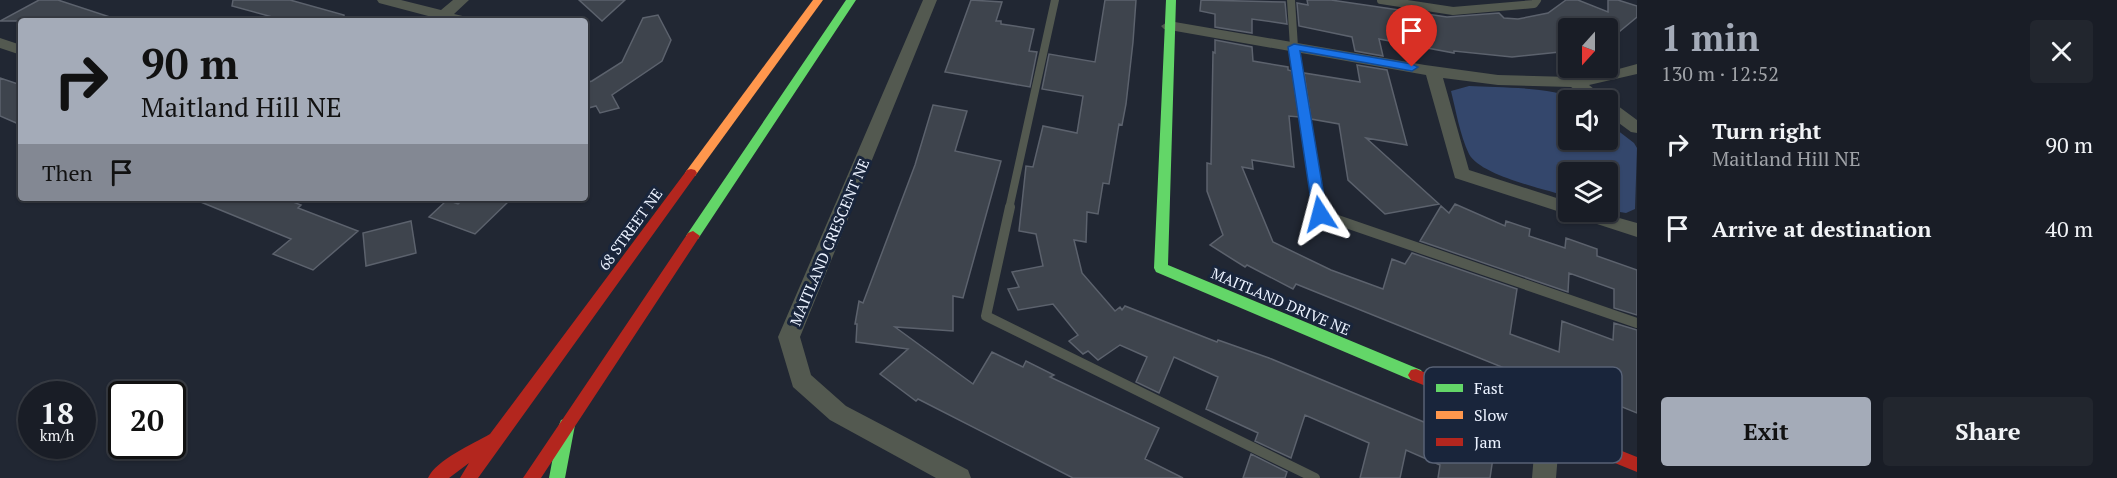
<!DOCTYPE html>
<html lang="en">
<head>
<meta charset="utf-8">
<style>
  :root { --surface:#191d26; --page:#22262e; --text:#f1f3f6; --muted:#9fa2a7; --line:#373b43; --accent:#a4abb8 }
  body { margin:0; font-family:"PT Serif",serif; background:var(--page); color:var(--text); height:100vh; display:flex; flex-direction:column; font-size:22px; white-space:nowrap }
  * { box-sizing:border-box; margin:0 }
  p { font-size:20px; color:var(--muted) }
  .icon { flex:none; width:33px; height:33px; fill:none; stroke:currentColor; stroke-width:2; stroke-linecap:round; stroke-linejoin:round }
  .map { position:relative; flex:1; overflow:hidden }
  .drawer { display:flex; flex-direction:column; background:var(--surface); width:480px }
  .drawer>* { flex:none }
  .top-card { position:absolute; left:18px; top:18px; width:570px; height:183px; border-radius:6px; box-shadow:0 2px 4px #0004,0 0 0 2px var(--line); background:#a4abb8; color:#111; overflow:hidden }
  .needle { width:39px; rotate:201deg }
  .fabs { position:absolute; left:1558px; top:18px; display:grid; gap:12px }
  .fabs a { display:grid; place-items:center; width:60px; height:60px; border-radius:6px; background:var(--surface); box-shadow:0 2px 4px #0004,0 0 0 2px var(--line); font-size:30px }
  .speed { position:absolute; left:18px; top:381px; display:flex; gap:12px; font-size:30px; font-weight:700; text-align:center }
  .speed>* { display:grid; place-content:center; width:78px; height:78px; border-radius:50%; background:var(--surface); box-shadow:0 2px 4px #0004,0 0 0 2px var(--line); line-height:1 }
  .speed small { font-size:15px; font-weight:400 }
  .speed .limit { border:3px solid #111; border-radius:9px; background:#fff; color:#111 }
  .pin { position:absolute; display:grid; place-items:center; width:51px; height:51px; color:#fff; margin:-62px -26px; border-radius:50% 50% 50% 0; rotate:-45deg; box-shadow:0 0 6px #0007 }
  .pin .icon { rotate:45deg }
  .me { position:absolute; width:66px; margin:-33px; rotate:351deg; stroke-linejoin:round; filter:drop-shadow(0 0 4px #0008) }
  .turn { display:flex; align-items:center; gap:21px; height:126px; padding:0 24px; font-size:27px }
  .turn .icon { width:78px; height:78px; stroke-width:2.5 }
  .turn b { display:block; font-size:42px; line-height:51px }
  .then { display:flex; align-items:center; height:57px; padding:0 24px; background:#0003; gap:12px; font-size:22px }
  .round { display:grid; place-items:center; flex:none; width:63px; height:63px; border-radius:6px; background:var(--page) }
  .head { display:flex; align-items:center; justify-content:space-between; height:102px; padding:0 24px }
  h1 { font-size:36px; font-weight:600; line-height:45px; color:var(--accent) }
  .cta { display:flex; gap:12px; margin-top:auto; padding:12px 24px }
  .cta a { flex:1; height:69px; border-radius:6px; background:var(--accent); color:#111; font-size:24px; font-weight:600; line-height:69px; text-align:center }
  .cta a+a { background:var(--page); color:var(--text) }
  ul { padding:0; list-style:none }
  li { display:flex; align-items:center; gap:18px; height:84px; padding:0 24px }
  li div { flex:1 }
  li b { display:block; font-size:22px }
  li em { font-style:normal }
  main { display:flex; flex:1; min-height:0 }
  .map>svg:first-child { display:block }
</style>
</head>
<body>
<main>
<div class="map">
<svg width="1637" height="478" viewBox="0 0 1637 478">
  <rect width="100%" height="100%" fill="#212733"/>
  <path fill="#34476c" d="M1469,86C1499,88 1553,86 1578,100H1569V140H1608V123L1634,143L1637,148L1635,209L1626,213L1608,210V172H1569V197C1545,189 1481,176 1469,154C1460,135 1456,111 1451,91Z"/>
  <path fill="#3e444d" stroke="#5c626d" stroke-width="1.5" d="M39,0H58L110,17V21H0Z
    M233,0H290L344,15V21H287L232,6Z
    M579,0H625L602,21Z
    M971,0L1002,2L996,21H1001V24L1034,29L1029,51L1037,52L1030,87L945,72Z
    M1105,0H1136L1133,42L1126,104L1122,125L1119,124L1109,184L1103,183L1098,214L1087,212L1086,242L1074,240L1082,273L1115,311L1120,307L1122,310L1125,306L1217,342L1218,340L1269,358L1494,451L1490,478H1438L1440,465L1406,450L1400,478H1360L1369,443L1305,415L1291,458L1255,441L1258,433L1206,409L1218,377L1174,357L1159,393L1136,382L1147,357L1120,345L1098,360L1088,351L1083,354L1069,341L1078,335L1053,304L1018,310L1008,289L1019,287L1012,272L1043,266L1036,234L1019,231L1026,166L1033,167L1043,126L1077,133L1083,96L1042,89L1049,54L1095,62Z
    M1201,0L1285,2L1287,24L1252,19V33L1215,27V14L1200,11Z
    M1307,0H1331L1447,17L1499,13L1504,18L1518,19L1548,13L1566,0H1578L1608,12V0H1618L1637,6V17L1608,41V17L1569,25V51L1512,57L1454,51V53L1379,39L1383,56L1355,51L1352,37L1299,26L1297,3L1308,5Z
    M658,15L671,40L662,61L612,95L619,108L600,113L596,106L585,109V83L592,81L622,62L643,18Z
    M1215,40L1252,47L1253,61L1288,67V70L1292,71L1299,117L1289,116L1294,167L1252,160L1253,169L1242,167L1273,242L1331,270L1383,289L1392,259L1405,264L1412,253L1517,289L1510,334L1559,352L1562,321L1613,340L1614,323L1637,330V413L1563,383L1562,385L1520,369L1519,374L1296,284L1293,289L1247,265L1245,267L1210,245L1223,235L1207,191V163L1211,164L1213,52L1215,53Z
    M1357,65L1387,70L1407,145L1366,138L1439,204L1385,214L1348,180L1339,124L1311,119L1304,73L1360,82Z
    M0,78L21,85V125L0,116Z
    M933,105L967,111L955,151L1001,161L963,298L953,296V331L895,327L973,384L992,352L1023,367L1026,361L1054,375L1050,377L1159,428L1145,459L1183,478H1073L918,399L916,401L880,374L908,349L856,342L857,324H855L859,301L863,303L915,165Z
    M191,198H283L301,205L298,208L358,231L313,270L273,254L291,239Z
    M465,198H512L475,234L429,217L447,200L458,204Z
    M1455,204L1505,226L1506,221L1530,229L1529,236L1565,248L1566,238L1597,249V256L1637,270V315L1614,308V289L1569,273L1568,292L1420,241L1441,206L1449,213Z
    M411,221L416,253L366,266L363,233Z
    M1251,454L1287,472L1285,478H1243Z"/>
  <g fill="none" stroke-linecap="round" stroke-linejoin="round">
    <path stroke="#535950" stroke-width="8" d="M1291,0L1294,47L1319,209
      M1381,0L1453,11L1534,4L1537,0
      M1009,209L1055,0"/>
    <path stroke="#535950" stroke-width="10" d="M1010,207L986,316L1315,478
      M1319,207L1320,214L1637,323"/>
    <path fill="#535950" fill-rule="evenodd" d="M377,0H401L441,10L453,0H469L454,14L471,18L473,21H429L432,17L379,3Z
      M923,0H937L800,337L811,375L846,406L968,470L971,478H936L830,420L793,387L778,337Z
      M1169,21L1425,65L1498,75L1571,77L1604,73L1637,64V74L1589,85L1608,100H1590L1571,87L1498,85L1443,78L1469,170L1569,202V212H1598L1637,223V237L1455,178L1426,75L1164,29L1161,26Z
      M0,38L21,45V55L0,48Z
      M1608,102L1614,103L1637,120V133L1631,132L1608,115Z
      M1548,420L1556,423L1560,430L1556,478H1532L1536,430L1540,423Z"/>
    <path fill="#63d668" fill-rule="evenodd" d="M846,0H856L698,239H688L686,236L688,233Z
      M1166,0H1176L1168,265L1421,370L1424,375L1421,380L1416,381L1411,380L1156,272L1154,268Z
      M567,418L573,420L575,425L565,478H549L559,425L561,420Z"/>
    <path fill="#ff974d" fill-rule="evenodd" d="M813,0H823L695,176H687L685,173L687,170Z"/>
    <path fill="#b3261e" fill-rule="evenodd" d="M691,169L695,170L697,173L695,176L478,478H460L469,463L449,478H428C436,460 473,444 490,434L687,170Z
      M693,231L700,236L698,239L541,478H523L688,233Z
      M1416,369L1637,457V472L1411,380L1408,375L1411,370Z"/>
  </g>
  <path fill="#1a73e8" stroke="#114b97" stroke-width="1.5" d="M1294,44L1412,64L1418,67L1412,71L1300,51L1327,214L1320,219L1313,214L1288,47Z"/>
  <g text-anchor="middle" dominant-baseline="central" stroke-width="6" stroke-linejoin="round" paint-order="stroke">
    <g font-size="15" fill="#ebf2ff" stroke="#19253b">
      <text transform="translate(630 229) rotate(-54)">68 STREET NE</text>
      <text transform="translate(829 242) rotate(-67)">MAITLAND CRESCENT NE</text>
      <text transform="translate(1281 301) rotate(23)">MAITLAND DRIVE NE</text>
    </g>
  </g>
  <rect x="1424" y="367" width="198" height="96" rx="9" fill="#19253b" stroke="#586276" stroke-width="1.5"/>
  <rect x="1436" y="384" width="27" height="8" fill="#63d668"/>
  <rect x="1436" y="411" width="27" height="8" fill="#ff974d"/>
  <rect x="1436" y="438" width="27" height="8" fill="#b3261e"/>
  <g font-size="16" fill="#ebf2ff">
    <text x="1474" y="394">Fast</text>
    <text x="1474" y="421">Slow</text>
    <text x="1474" y="448">Jam</text>
  </g>
</svg>
<div class="fabs">
<a><svg class="needle" viewBox="-14 -14 28 28"><path d="M0-13l5 13h-10z" fill="#e53935"/><path d="M0 13l5-13h-10z" fill="#9fa2a7"/></svg></a>
<a><svg class="icon" aria-label="sound" viewBox="0 0 24 24"><path d="M4 9h4l5-4v14l-5-4H4zM17 9q2 3 0 6"/></svg></a>
<a><svg class="icon" aria-label="layers" viewBox="0 0 24 24"><path d="M12 4l9 5-9 5-9-5zM3 14l9 5 9-5"/></svg></a>
</div>
<div class="speed"><div>18<small>km/h</small></div><div class="limit">20</div></div>
<div class="pin" style="left:1412px;top:67px;background:#d93025"><svg class="icon" aria-label="arrive" viewBox="0 0 24 24"><path d="M6 21V4h12l-3 4 3 4H6"/></svg></div>
<svg class="me" style="left:1320px;top:214px" viewBox="-20 -20 40 40"><path d="M0-17L14 15 0 8-14 15z" fill="#1a73e8" stroke="#fff" stroke-width="4"/></svg>
<div class="top-card">
<div class="turn"><svg class="icon" aria-label="right" viewBox="0 0 24 24"><path d="M7 20v-9h11M14 6l5 5-5 5"/></svg><div><b>90 m</b>Maitland Hill NE</div></div>
<div class="then">Then<svg class="icon" aria-label="arrive" viewBox="0 0 24 24"><path d="M6 21V4h12l-3 4 3 4H6"/></svg></div>
</div>
</div>
<section class="drawer">
<div class="head"><div><h1>1 min</h1><p>130 m · 12:52</p></div><a class="round"><svg class="icon" aria-label="close" viewBox="0 0 24 24"><path d="M6 6l12 12M18 6L6 18"/></svg></a></div>
<ul>
<li><svg class="icon" aria-label="right" viewBox="0 0 24 24"><path d="M7 20v-9h11M14 6l5 5-5 5"/></svg><div><b>Turn right</b><p>Maitland Hill NE</p></div><em>90 m</em></li>
<li><svg class="icon" aria-label="arrive" viewBox="0 0 24 24"><path d="M6 21V4h12l-3 4 3 4H6"/></svg><div><b>Arrive at destination</b></div><em>40 m</em></li>
</ul>
<div class="cta"><a>Exit</a><a>Share</a></div>
</section>
</main>
</body>
</html>
